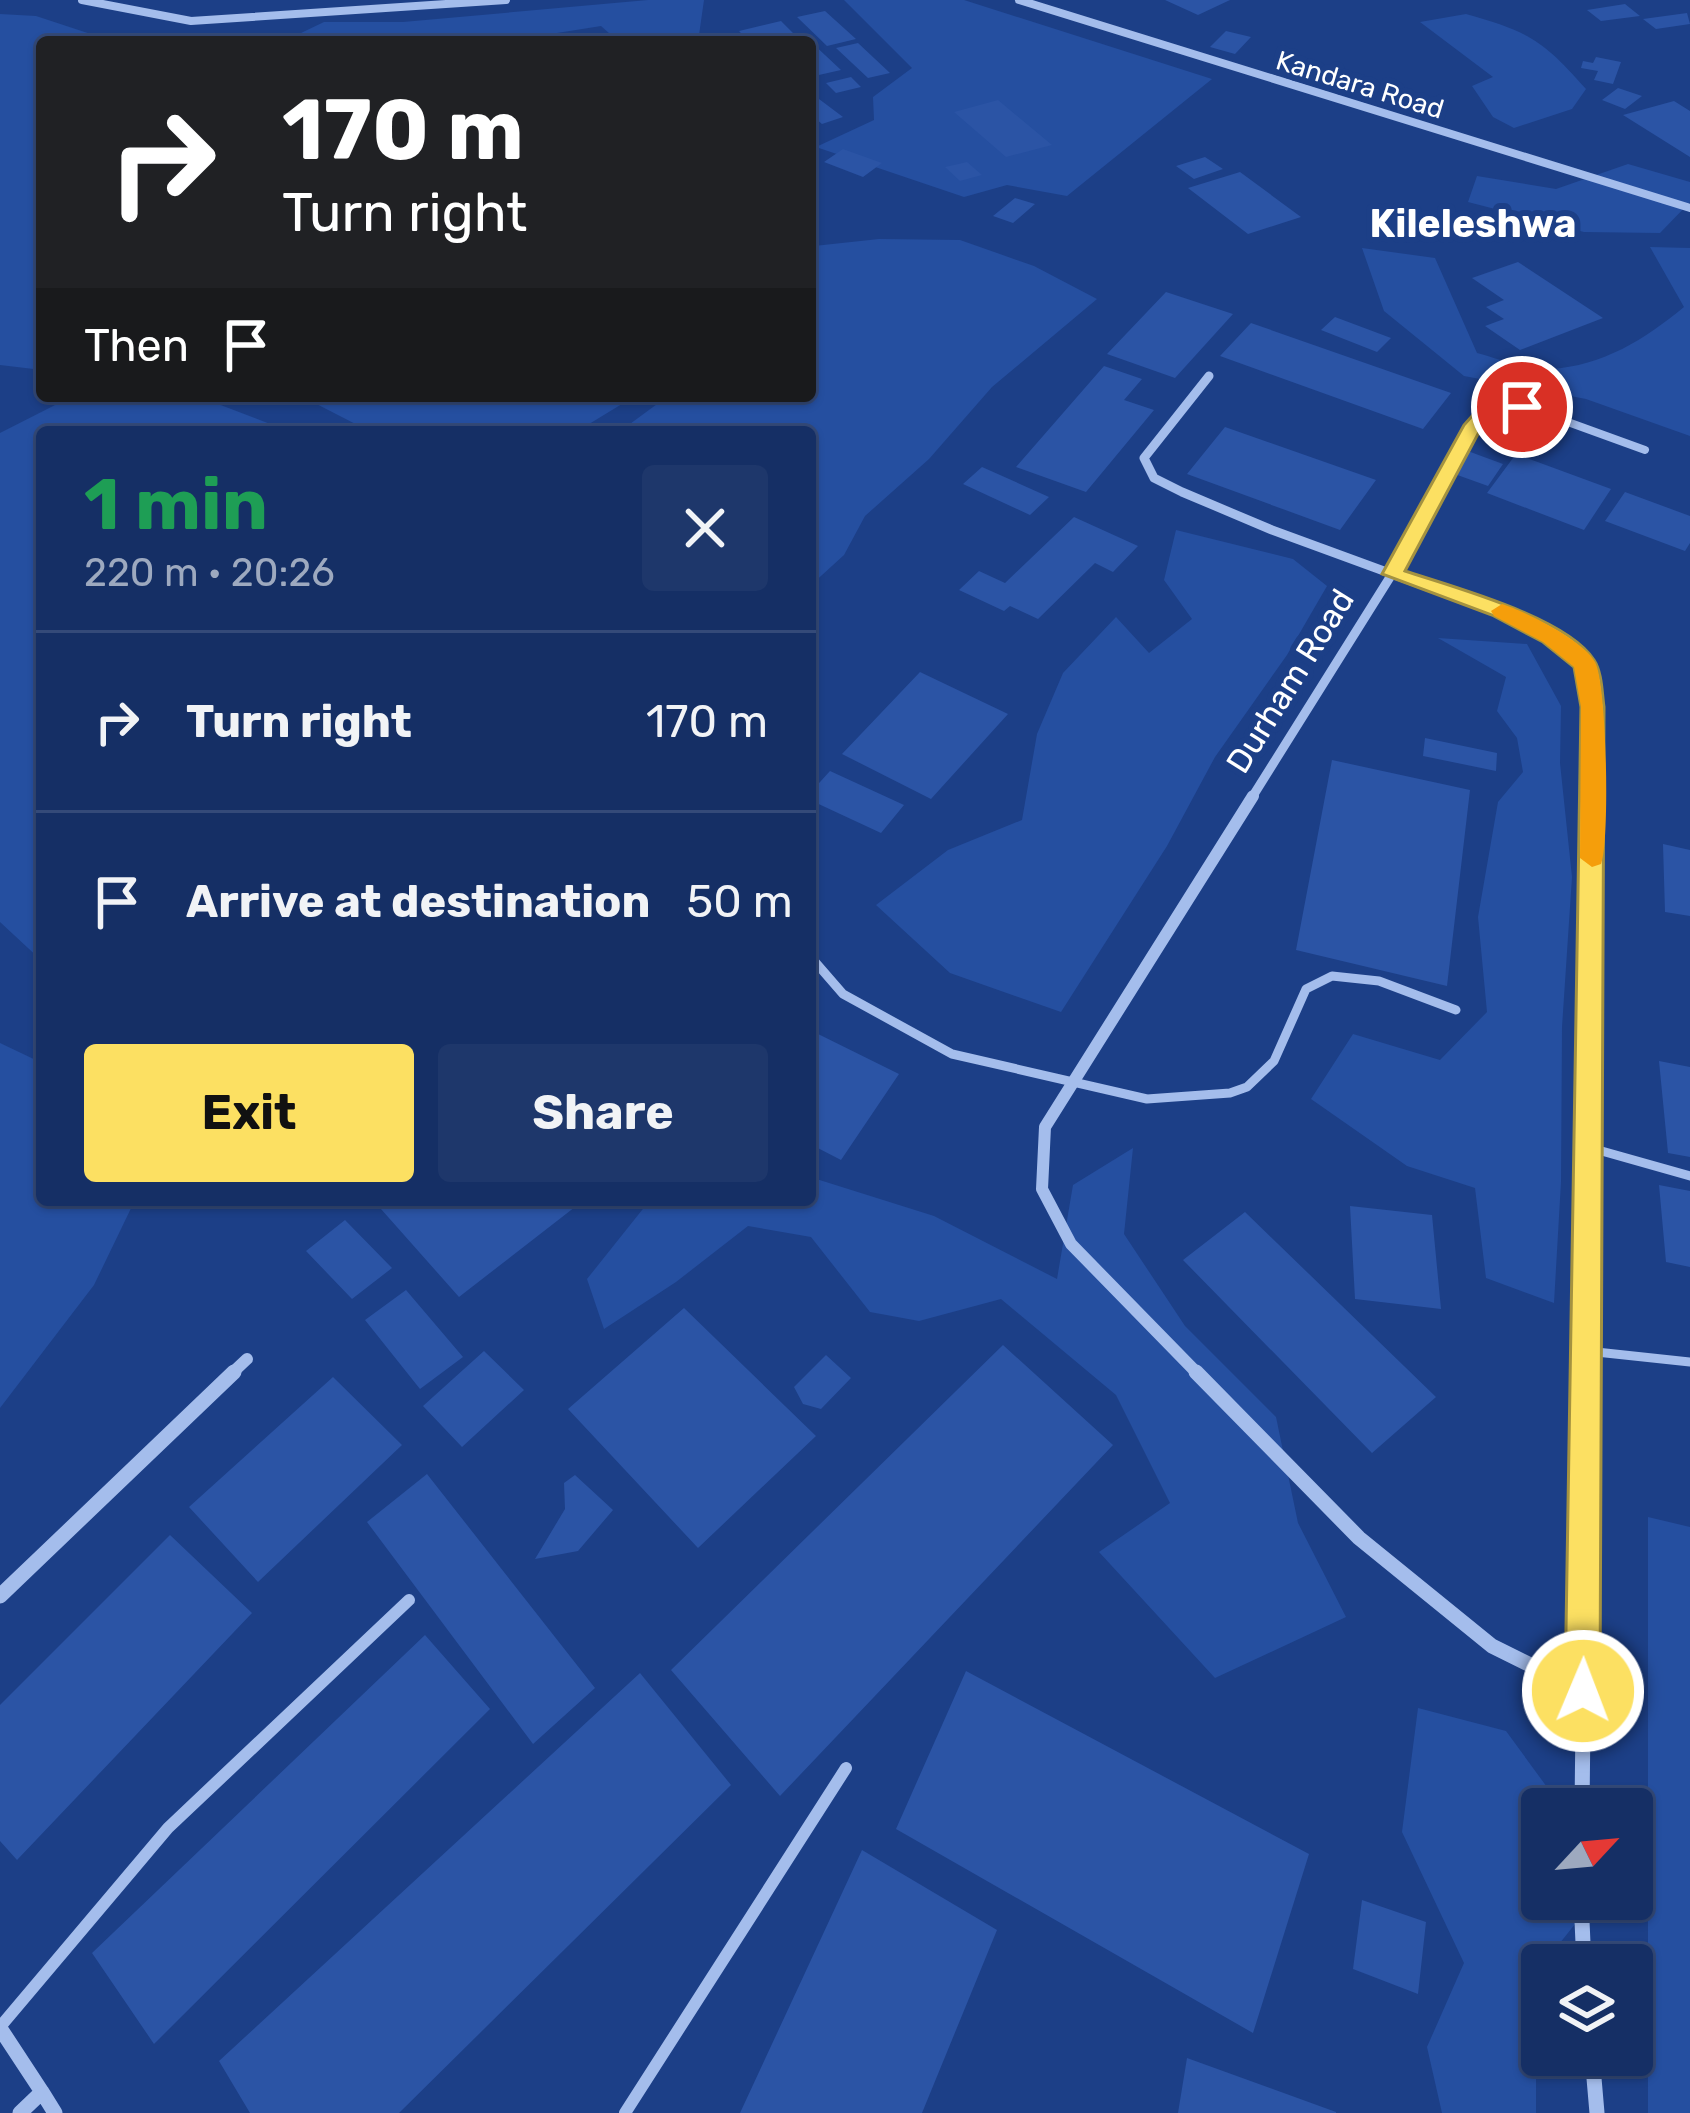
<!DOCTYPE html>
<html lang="en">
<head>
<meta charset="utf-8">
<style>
  :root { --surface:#152f65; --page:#1e376b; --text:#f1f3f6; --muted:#9da9bf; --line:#344a79; --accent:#fce062 }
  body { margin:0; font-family:Rubik,sans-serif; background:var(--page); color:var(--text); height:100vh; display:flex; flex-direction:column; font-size:45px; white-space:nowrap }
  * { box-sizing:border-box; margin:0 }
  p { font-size:39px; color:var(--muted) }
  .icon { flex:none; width:66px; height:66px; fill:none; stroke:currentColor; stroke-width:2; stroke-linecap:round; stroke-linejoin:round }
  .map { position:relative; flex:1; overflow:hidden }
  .drawer { position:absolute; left:36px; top:426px; width:780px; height:780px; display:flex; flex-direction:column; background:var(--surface); border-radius:12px; box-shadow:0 3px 9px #0004,0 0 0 3px var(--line) }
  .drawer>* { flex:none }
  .banner { position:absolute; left:36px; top:36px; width:780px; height:366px; border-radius:12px; box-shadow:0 3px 9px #0004,0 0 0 3px var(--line); background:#202124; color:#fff; overflow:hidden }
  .needle { width:78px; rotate:64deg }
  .tools { position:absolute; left:1521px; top:1788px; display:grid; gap:24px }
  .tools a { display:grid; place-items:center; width:132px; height:132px; border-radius:12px; background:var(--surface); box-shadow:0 3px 9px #0004,0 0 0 3px var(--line); font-size:60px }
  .pin { position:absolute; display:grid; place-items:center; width:102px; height:102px; color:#fff; margin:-51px; border:6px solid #fff; border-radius:50%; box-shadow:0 3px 12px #0007 }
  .me { position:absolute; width:132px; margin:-66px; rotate:1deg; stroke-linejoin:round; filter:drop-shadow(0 0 9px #0008) }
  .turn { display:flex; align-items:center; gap:42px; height:252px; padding:0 48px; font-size:54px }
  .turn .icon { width:156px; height:156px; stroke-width:2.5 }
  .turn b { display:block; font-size:84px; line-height:102px }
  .then { display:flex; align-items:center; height:114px; padding:0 48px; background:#0003; gap:24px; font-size:45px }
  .round { display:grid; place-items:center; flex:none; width:126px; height:126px; border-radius:12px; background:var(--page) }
  .head { display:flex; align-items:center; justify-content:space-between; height:204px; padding:0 48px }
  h1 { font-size:72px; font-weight:700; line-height:90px; color:#1e9e55 }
  .button { display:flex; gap:24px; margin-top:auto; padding:24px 48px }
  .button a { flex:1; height:138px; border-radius:12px; background:var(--accent); color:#111; font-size:48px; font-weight:700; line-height:138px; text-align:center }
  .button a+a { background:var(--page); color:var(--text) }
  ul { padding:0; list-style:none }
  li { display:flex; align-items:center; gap:36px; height:180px; padding:0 48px; border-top:3px solid var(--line) }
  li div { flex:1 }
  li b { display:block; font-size:45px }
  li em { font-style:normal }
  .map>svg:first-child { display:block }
</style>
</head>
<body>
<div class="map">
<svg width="1690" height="2113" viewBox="0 0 1690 2113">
  <rect width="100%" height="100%" fill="#1c3f87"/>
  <path fill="#254fa0" d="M648,0H704L698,42H619L601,26L538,36H452L425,42H358L301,33L324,22H403Z
    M844,0H964L1212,79L1067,196L1007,185L964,197L816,147L874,120L873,97L912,68Z
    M0,14L36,16L115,42H42V370L0,365Z
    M1466,14C1529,32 1542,39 1586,89L1572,109L1514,128L1493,117L1472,86L1493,77L1420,22Z
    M1628,164L1690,182V202L1660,233L1584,232L1468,202L1477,176L1556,189Z
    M879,239L960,240L1034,266L1097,299L992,387L929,459L865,516L844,555L810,586V432H619L668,396H810V258L814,246Z
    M1650,247L1690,248V436L1586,399L1464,376L1384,311L1362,248L1435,258L1477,353C1499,359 1528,370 1550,369C1603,366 1645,339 1684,307Z
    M95,396H197L291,432H42V961L0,922V433L63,401Z
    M301,396H635L576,432H371Z
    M1176,530L1293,559L1327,586L1287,655L1215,757L1167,846L1061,1012L950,973L876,905L948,850L1022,820L1037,734L1063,673L1116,617L1149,653L1192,619L1164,580Z
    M1438,638L1527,644L1561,706L1560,763L1572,877L1562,1027L1561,1182L1554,1303L1486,1278L1475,1188L1407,1166L1311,1099L1353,1034L1440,1060L1487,1012L1478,917L1498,802L1523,772L1517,738L1497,711L1506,677Z
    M0,1043L42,1063V1200H135L94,1285L0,1408Z
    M1133,1148L1124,1234L1185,1326L1276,1417L1298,1523L1346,1617L1215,1678L1099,1552L1170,1503L1116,1395L1001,1299L919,1321L870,1312L811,1237L748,1226L676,1282L604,1329L587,1279L650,1200H810V1177L934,1216L1057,1279L1073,1185Z
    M1648,1517L1690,1527V2113H1648Z
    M1418,1708L1506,1731L1563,1809H1542V1899H1595L1536,1973V2113H1442L1427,2047L1464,1963L1402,1832Z"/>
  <path fill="#2b54a5" d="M1165,0H1230L1198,15Z
    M1625,4L1640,16L1601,21L1587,10Z
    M825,11L856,39L827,46L797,17Z
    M1687,13L1690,24L1656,29L1643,19Z
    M781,21L793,33L749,42L739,31Z
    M1226,31L1251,37L1235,54L1210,47Z
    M805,36L810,41L841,70L810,77V42H786Z
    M858,43L890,73L868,78L836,48Z
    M1596,57L1621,62L1613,84L1594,80L1598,71L1581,68L1583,61L1593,63Z
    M851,77L861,87L836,93L826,83Z
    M1618,88L1642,96L1625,109L1602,100Z
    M819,99L843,117L822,124L810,114V102Z
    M998,100L1052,145L1006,157L954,112Z
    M1674,101L1690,111V157L1623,115Z
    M843,149L882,163L863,177L824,162Z
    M1205,157L1223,169L1194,179L1176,166Z
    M967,162L982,175L960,181L945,167Z
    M1240,172L1301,217L1248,234L1188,188Z
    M1015,198L1035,204L1013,223L993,216Z
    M1518,262L1603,318L1520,350L1485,326L1504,319L1486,307L1504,300L1472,278Z
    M1166,292L1233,314L1175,378L1107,354Z
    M1335,317L1391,338L1377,352L1321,330Z
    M1251,323L1451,393L1423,429L1220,356Z
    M1104,366L1142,379L1124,400L1154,410L1086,492L1016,467Z
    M1225,427L1376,480L1340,530L1187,474Z
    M1465,450L1503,464L1488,486L1449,472Z
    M1516,454L1611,489L1584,530L1487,493Z
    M982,467L1049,497L1030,515L963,484Z
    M1625,492L1690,516V543L1685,551L1605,521Z
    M1074,517L1138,546L1113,572L1095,563L1038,619L1010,606L1004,611L959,590L979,571L1005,583Z
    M920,672L1008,714L931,799L842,754Z
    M1425,738L1497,753L1496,771L1423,756Z
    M1332,760L1470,790L1447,986L1296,950Z
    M830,771L904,805L881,833L810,800V793Z
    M1663,844L1690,850V916L1665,912Z
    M812,1031L899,1074L841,1160L810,1144Z
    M1659,1061L1690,1067V1157L1668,1153Z
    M1659,1185L1690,1191V1267L1666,1262Z
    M373,1200H584L459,1297Z
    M1350,1206L1432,1215L1441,1309L1355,1299Z
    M1245,1212L1436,1397L1372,1453L1183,1260Z
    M345,1220L392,1268L352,1299L306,1251Z
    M406,1290L463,1357L420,1389L365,1320Z
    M684,1308L816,1436L698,1548L568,1409Z
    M1003,1345L1113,1445L780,1796L671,1670Z
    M484,1351L524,1390L462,1447L423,1406Z
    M826,1355L851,1378L821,1409L803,1404L794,1387Z
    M333,1377L402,1445L258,1582L189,1507Z
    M427,1474L595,1688L533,1744L367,1522Z
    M575,1475L613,1510L578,1551L535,1559L565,1509L564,1483Z
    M170,1535L252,1613L17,1860L0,1841V1705Z
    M425,1635L490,1709L154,2044L92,1953Z
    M966,1671L1309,1854L1253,2033L896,1829Z
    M640,1673L731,1785L399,2113H250L219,2061Z
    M862,1850L997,1930L922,2113H740Z
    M1362,1900L1426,1922L1418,1994L1353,1969Z
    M1187,2058L1336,2112V2113H1178Z"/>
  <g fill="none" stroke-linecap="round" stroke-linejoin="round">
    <path stroke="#a4bdec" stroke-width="8" d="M1392,574L1471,429L1488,410L1532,409L1645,450"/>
    <path stroke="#a4bdec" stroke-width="9" d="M810,956L843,994L952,1054L1147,1099L1230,1093L1247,1087L1274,1061L1306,989L1332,976L1379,981L1456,1010
      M1591,1148L1690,1176
      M1587,1351L1690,1362"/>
    <path stroke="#a4bdec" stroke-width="12" d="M0,2027L168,1828L409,1600
      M625,2113L846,1768"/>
    <path stroke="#a4bdec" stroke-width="8" d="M82,0L191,21L506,0
      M1019,0L1690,208"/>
    <path stroke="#a4bdec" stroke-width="9" d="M1209,376L1144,458L1154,478L1182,492L1272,530L1493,611L1540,634L1585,664L1592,707L1593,799
      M1251,799L1392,574"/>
    <path stroke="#a4bdec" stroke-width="12" d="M230,1375L247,1359
      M1199,1375L1071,1244L1042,1189L1045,1127L1253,796
      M1587,1375L1593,796"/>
    <path stroke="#a4bdec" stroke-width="15" d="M1196,1372L1359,1538L1492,1646L1583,1691
      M0,1596L234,1372
      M1582,1809L1587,1372
      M1581,1899L1584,1965
      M0,2028L42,2092
      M1592,2055L1597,2113
      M20,2113L42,2092L55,2113"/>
  </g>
  <path fill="#fce062" stroke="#a49240" stroke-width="3" d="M1522,401L1531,407L1529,411L1494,415L1479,432L1405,571C1453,587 1566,617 1594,660C1602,672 1602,693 1604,707L1600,1691L1595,1703L1583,1709L1570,1703L1565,1691L1581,707L1574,667L1543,642L1492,615L1382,574L1464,425L1481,406Z"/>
  <path fill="#f59e0b" d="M1502,604C1525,611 1584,641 1595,662C1607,683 1610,843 1601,864L1592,867L1580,858L1581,707L1574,667L1543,642L1494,616L1491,611Z"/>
  <g text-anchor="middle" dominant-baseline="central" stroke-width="12" stroke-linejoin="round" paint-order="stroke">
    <g font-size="27" fill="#fff" stroke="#1c3f87">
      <text transform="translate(1360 85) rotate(17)">Kandara Road</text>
    </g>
    <g font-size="33" fill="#fff" stroke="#1c3f87">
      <text transform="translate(1290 681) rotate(-58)">Durham Road</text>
    </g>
    <g font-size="39" font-weight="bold" fill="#fff" stroke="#1c3f87">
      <text x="1473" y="224">Kileleshwa</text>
    </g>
  </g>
</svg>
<div class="tools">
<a><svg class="needle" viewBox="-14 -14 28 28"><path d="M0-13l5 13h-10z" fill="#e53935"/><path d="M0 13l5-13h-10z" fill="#9da9bf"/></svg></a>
<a><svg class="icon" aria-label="layers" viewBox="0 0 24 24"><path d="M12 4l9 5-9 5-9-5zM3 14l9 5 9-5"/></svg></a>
</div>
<div class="pin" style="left:1522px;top:407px;background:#d93025"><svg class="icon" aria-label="arrive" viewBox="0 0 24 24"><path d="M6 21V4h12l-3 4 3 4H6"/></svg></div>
<svg class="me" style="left:1583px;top:1691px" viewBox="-20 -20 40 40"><circle r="17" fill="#fce062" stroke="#fff" stroke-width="3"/><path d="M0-11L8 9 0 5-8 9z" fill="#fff"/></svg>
<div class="banner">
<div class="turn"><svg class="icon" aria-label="right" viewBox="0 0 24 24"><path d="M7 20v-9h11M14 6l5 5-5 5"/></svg><div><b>170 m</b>Turn right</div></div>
<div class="then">Then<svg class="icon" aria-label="arrive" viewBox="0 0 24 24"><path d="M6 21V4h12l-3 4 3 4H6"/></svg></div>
</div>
<section class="drawer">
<div class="head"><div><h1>1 min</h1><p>220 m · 20:26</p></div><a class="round"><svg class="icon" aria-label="close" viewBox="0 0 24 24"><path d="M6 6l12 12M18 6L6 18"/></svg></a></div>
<ul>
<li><svg class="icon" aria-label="right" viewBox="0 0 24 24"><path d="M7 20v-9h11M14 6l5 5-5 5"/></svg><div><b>Turn right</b></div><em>170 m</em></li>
<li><svg class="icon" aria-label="arrive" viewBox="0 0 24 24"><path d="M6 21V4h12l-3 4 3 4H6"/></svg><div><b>Arrive at destination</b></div><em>50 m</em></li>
</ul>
<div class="button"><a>Exit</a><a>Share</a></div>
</section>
</div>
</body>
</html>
